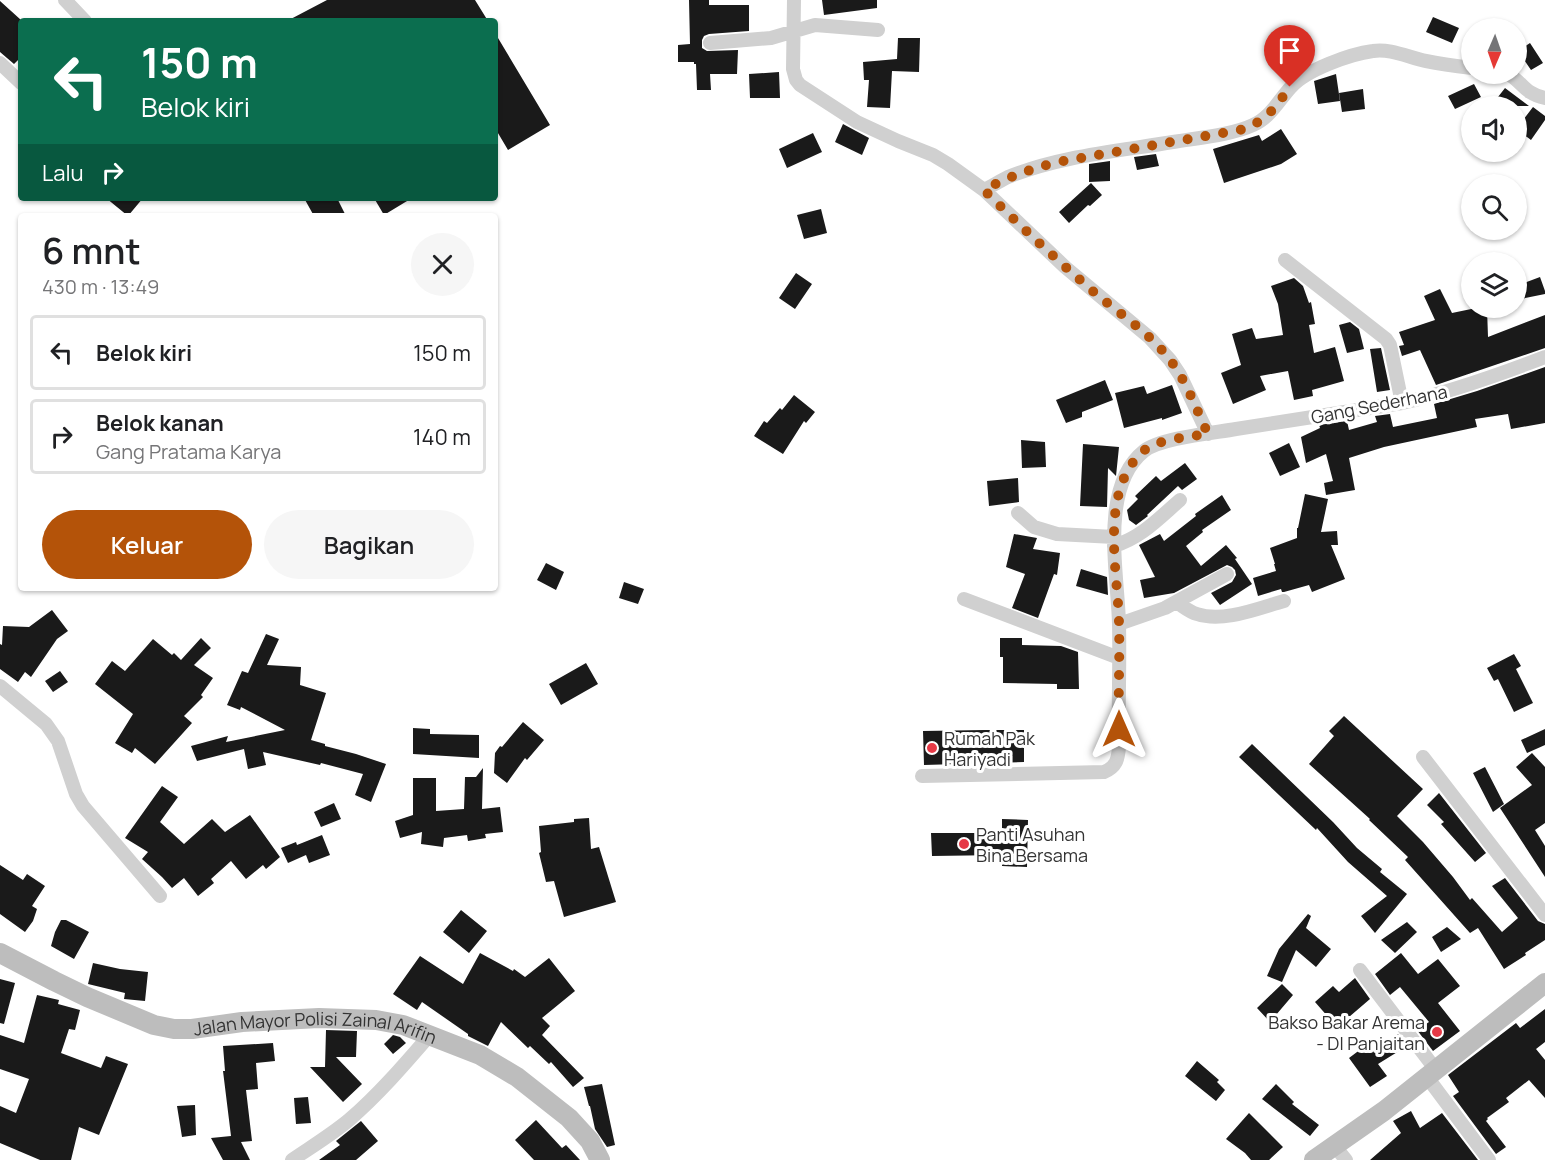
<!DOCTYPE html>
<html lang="id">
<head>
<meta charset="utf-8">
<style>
  :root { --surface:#fff; --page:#f6f6f6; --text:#202124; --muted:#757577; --line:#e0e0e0; --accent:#b45309 }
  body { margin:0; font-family:Manrope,sans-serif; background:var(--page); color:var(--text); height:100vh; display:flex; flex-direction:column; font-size:22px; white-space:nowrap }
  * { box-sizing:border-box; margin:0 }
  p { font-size:20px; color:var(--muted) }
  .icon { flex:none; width:33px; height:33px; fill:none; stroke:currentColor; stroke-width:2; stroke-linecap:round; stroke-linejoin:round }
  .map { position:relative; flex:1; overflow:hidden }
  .details { position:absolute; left:18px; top:213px; width:480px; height:378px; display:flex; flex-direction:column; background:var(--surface); border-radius:6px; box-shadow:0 2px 4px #0004 }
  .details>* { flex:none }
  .banner { position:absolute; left:18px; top:18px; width:480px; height:183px; border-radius:6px; box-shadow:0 2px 4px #0004; background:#0b6e4f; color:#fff; overflow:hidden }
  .needle { width:39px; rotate:182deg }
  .fabs { position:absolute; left:1461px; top:18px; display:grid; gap:12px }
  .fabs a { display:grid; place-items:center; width:66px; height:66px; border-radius:50%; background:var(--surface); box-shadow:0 2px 4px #0004; font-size:30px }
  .pin { position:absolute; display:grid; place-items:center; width:51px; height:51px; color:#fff; margin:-62px -26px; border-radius:50% 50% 50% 0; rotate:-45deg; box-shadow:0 0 6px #0007 }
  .pin .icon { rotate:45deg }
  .me { position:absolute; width:66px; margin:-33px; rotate:0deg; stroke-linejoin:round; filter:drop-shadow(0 0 4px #0008) }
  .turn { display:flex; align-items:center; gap:21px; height:126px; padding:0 24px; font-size:27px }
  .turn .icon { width:78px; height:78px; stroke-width:2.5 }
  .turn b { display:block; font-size:42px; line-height:51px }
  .then { display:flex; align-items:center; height:57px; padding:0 24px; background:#0003; gap:12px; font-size:22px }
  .round { display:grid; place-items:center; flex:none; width:63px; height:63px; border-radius:32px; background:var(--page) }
  .head { display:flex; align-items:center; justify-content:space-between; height:102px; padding:0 24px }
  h1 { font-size:36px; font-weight:600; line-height:45px }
  .action { display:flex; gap:12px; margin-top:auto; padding:12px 24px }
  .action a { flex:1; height:69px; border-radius:36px; background:var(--accent); color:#fff; font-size:24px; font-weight:600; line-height:69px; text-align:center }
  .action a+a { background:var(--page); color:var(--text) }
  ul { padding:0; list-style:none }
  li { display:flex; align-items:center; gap:18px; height:75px; margin:0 12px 9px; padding:0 12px; border:3px solid var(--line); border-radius:6px }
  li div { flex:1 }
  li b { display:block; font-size:22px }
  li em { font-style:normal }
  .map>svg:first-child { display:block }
</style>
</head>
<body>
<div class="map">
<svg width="1545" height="1160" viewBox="0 0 1545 1160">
  <rect width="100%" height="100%" fill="#fff"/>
  <path fill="#1a1a1a" d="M327,0H475L488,21H287Z
    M689,0H709V5H749V31L709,34L704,36L702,40V48L707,51L738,50L737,74H710L711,90H697L696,64H694V62H678V45L690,44Z
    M822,0H877V8L824,15Z
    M0,1L21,20V57L14,64L0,52Z
    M1433,17L1459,28L1452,43L1426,32Z
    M495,33L550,125L508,150L495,128Z
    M898,38H920L919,72L892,71L890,108L867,107L869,80H864L863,62L897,59Z
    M1530,43L1543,63L1531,70L1518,51Z
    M779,72L780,98H750L749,74Z
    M1336,74L1340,101L1318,104L1314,81Z
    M1474,84L1481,97L1455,109L1448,96Z
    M1505,88L1529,106H1491Z
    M1363,89L1365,109L1342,112L1339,93Z
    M1533,107L1545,116V120L1531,140L1516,129Z
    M843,124L869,138L862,155L835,142Z
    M1281,129L1297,154L1281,164L1224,183L1213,149L1259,135L1262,141Z
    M813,133L822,152L787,168L779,149Z
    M1156,154L1159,166L1137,170L1134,157Z
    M1110,161V181L1089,182V164Z
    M1091,183L1102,195L1090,206L1088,205L1069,223L1059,212Z
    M106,198H143L128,216Z
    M304,198H337L346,216H314Z
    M374,198H412L384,215Z
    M821,209L827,233L804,239L797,215Z
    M796,273L812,284L795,309L779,298Z
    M1540,277L1545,291V294L1516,300V286Z
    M1294,278L1303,286L1309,303L1311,302L1315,324L1309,325L1314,353L1335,347L1344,381L1312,390L1313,396L1294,400L1288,371L1260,376L1266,390L1233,404L1221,373L1241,365L1232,334L1252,328L1256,339L1283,335L1278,304L1271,286Z
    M1440,289L1452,313L1476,308H1487L1488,337L1545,315V348L1436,385L1420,350L1402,356L1399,346L1404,345L1399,332L1435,320L1424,296Z
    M1350,322L1359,329L1364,349L1347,353L1339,325Z
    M1381,348L1390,390L1377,392L1370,349Z
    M1545,367V423L1511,429L1508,414L1475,419L1477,427L1384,447L1349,458L1355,490L1326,495L1324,483L1333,481L1326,454L1306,463L1301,437L1320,428L1319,425L1347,421L1349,430L1377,422L1375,416L1390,414L1393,427L1437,418L1434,404L1477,391Z
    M1105,380L1113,400L1082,412V417L1066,423L1056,400Z
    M1172,385L1182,413L1162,420V418L1124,428L1115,393L1144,386L1147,394Z
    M794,395L815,412L806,423L804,421L783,454L754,436L764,421L767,423L780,408L782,410Z
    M1021,440L1045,442L1046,467L1022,468Z
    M1289,443L1300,467L1280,476L1269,453Z
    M1083,444L1119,447L1116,476L1108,468L1107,507L1080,506Z
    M1185,463L1197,479L1182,490L1178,486L1147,515L1148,516L1136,525L1129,520L1127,510L1138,499L1135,496L1156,476L1161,481Z
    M1018,478L1019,502L989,506L987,481Z
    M1305,494L1328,499L1321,532L1337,531L1338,545H1331L1345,579L1312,592L1309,585L1284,592H1282L1281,589L1258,596L1253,578L1276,571L1274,564H1275L1270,548L1297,538V528H1298Z
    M1222,495L1231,510L1202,530L1203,532L1186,546L1201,566L1226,545L1237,558L1235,559L1252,584L1220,605L1211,593L1232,582L1236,575L1235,570L1232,567L1227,565L1174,593L1144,598L1140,580L1155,577L1139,545L1160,534L1164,541L1196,516L1195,514Z
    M1014,534L1037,538L1033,549L1060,553L1057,575L1054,574L1038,618L1012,608L1025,574L1006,567Z
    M546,563L564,572L556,590L537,580Z
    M1081,569L1107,577L1108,595L1076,586Z
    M624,582L644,589L638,604L619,598Z
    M52,610L68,631L57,639L31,677L25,672L18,682L0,669V644L2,645L3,626L29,627Z
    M266,634L279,639L267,665L301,667L300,685L326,693L311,740L325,744V746L356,754L386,764L371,802L355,795L363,774L321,763L320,765L263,752L266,765L248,769L244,749L197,761L191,746L228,736L226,742L285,730L241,707L240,710L227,705L242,671L248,673Z
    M201,638L211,648L194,665L213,678L201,695L203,697L184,716L192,723L155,764L135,748L132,753L115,743L133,714L95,684L112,661L125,671L153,639L172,655L174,653L181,660Z
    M1000,638H1022V645L1061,646L1078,652L1079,689H1057V684L1003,683V657H1000Z
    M1514,654L1521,666L1516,669L1533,703L1514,712L1498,679L1494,681L1487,668Z
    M586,663L598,684L561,705L549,684Z
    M60,671L68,682L53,692L45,681Z
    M1344,716L1423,789L1397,816L1423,842L1453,877L1470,900L1472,898L1502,932L1518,918L1492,886L1505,878L1538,921L1545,924V940L1525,953L1526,955L1504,969L1478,928L1470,933L1405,860L1408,857L1369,820L1370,819L1309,764L1334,736L1329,731Z
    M523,722L544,740L527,760L525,758L507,783L494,773L495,753L500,746L502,747Z
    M413,728L430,729V734L479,735V758L413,754Z
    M1545,729V745L1527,753L1521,740Z
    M985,730H1024V762L924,765L923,731Z
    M1252,744L1333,822L1357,848L1382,869L1380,872L1407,894L1375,933L1361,916L1387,896L1348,862L1317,828L1316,830L1239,757Z
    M1532,753L1545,767V823L1535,830L1545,846V877L1500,808L1532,785L1516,767Z
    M1485,767L1504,804L1493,812L1473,773Z
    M483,768L482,809L500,807L503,832L485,834L486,838L468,841L467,835L444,838L443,847L421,844L422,832L400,838L395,821L413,815V778H436V811L464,809L465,777H476Z
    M162,786L178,797L160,822L184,844L212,819L225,832L250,815L280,857L266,869L263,865L246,879L231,861L211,879L214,883L198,896L184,878L172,888L162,877L142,859L148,852L125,838Z
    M1439,793L1486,853L1475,862L1441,824L1444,822L1427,805Z
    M334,803L341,819L321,827L314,812Z
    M589,818L591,849L599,847L616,902L564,917L554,881L546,882L539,853L541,852L539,826L574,822V819Z
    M1002,819L1028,820L1027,867L1002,866V855L932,856L931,833H1002Z
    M322,835L330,855L309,863L306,855L288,863L281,848L296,842L297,845Z
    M0,865L23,880L27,874L45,886L32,906L37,909L33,921L25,932L0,914Z
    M461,910L487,931L469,953L443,932Z
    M1308,914L1311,916L1306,928L1331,949L1316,967L1296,950L1282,982L1267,976L1279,949Z
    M61,920H66L89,932L74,959L51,946L55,932Z
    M1407,922L1417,932L1395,953L1381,940Z
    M1447,927L1461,939L1441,952L1432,937Z
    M480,953L513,971L514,969L525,977L549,958L575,991L542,1018L550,1026L542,1035L584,1078L573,1087L551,1062L549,1064L530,1046L528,1048L501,1022L488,1046L468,1036V1034L422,1002L417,1010L393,994L420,956L463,984Z
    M1401,953L1418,974L1438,959L1460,986L1438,1003L1460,1031L1433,1051L1417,1030L1429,1022L1400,987L1390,995L1375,974Z
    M93,963L120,969L148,972L145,1001L124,999L125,993L88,984Z
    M1355,978L1370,999L1349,1017L1352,1022L1342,1030L1330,1016L1329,1018L1315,1002L1333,986L1339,992Z
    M0,979L15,983L4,1024L0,1023Z
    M1282,984L1293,995L1270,1022L1257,1008Z
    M37,995L59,1000L58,1004L80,1010L75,1030L69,1029L61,1053L101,1068L106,1056L128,1064L99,1135L79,1127L71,1160H40L0,1143V1106L16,1113L29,1079L0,1069V1035L24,1043Z
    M1545,1009V1042L1536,1049L1545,1060V1098L1529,1080L1506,1098L1509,1102L1487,1118L1488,1119L1486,1121L1506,1147L1496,1154L1453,1096L1459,1092L1448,1075L1516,1023L1520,1028Z
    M326,1030L357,1031L356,1057H336L362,1084L343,1102L310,1067H325Z
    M1398,1034L1407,1046L1378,1064L1387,1076L1370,1087L1349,1058L1365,1046L1369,1052Z
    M393,1035L400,1037L406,1043L393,1054L384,1044Z
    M273,1043L275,1061L256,1063L258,1089L246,1090L252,1141L241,1142L250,1160H223L211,1138L231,1136L223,1071H225L223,1046Z
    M1197,1061L1219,1080L1217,1082L1225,1090L1216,1101L1185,1076Z
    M602,1084L615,1145L607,1147L595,1129L590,1106H589L584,1087Z
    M1276,1084L1294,1102L1292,1104L1319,1125L1310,1136L1262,1099Z
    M308,1097L311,1123L296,1124L294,1098Z
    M195,1105L196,1135L182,1137L177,1106Z
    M1411,1111L1420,1128L1442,1113L1478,1160H1370L1401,1133L1393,1121Z
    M1249,1113L1283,1147L1269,1160H1251L1245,1153L1226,1139Z
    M536,1120L562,1148L566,1145L580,1160H534L515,1140Z
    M361,1121L378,1141L356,1160H319L340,1145L336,1141Z"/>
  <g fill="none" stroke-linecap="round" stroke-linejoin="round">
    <path stroke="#d0d0d0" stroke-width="14" d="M65,0L85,21
      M794,0L793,69L796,80L800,85L857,122L898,141L933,155L948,164L984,190L1065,267L1150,338L1170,360L1180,375L1208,434
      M710,43L771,38L815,25L878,30
      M0,63L21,83
      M1508,74C1524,83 1523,93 1545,98
      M984,190C992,186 1000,181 1008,177C1059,156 1119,151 1173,142C1196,138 1232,135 1253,125C1270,118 1279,100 1291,87C1306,70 1350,54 1373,51C1390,48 1410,58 1426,61C1441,64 1456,66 1472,68
      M1285,260L1386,339L1390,345L1402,403
      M1018,513L1034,527L1057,534L1114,537
      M1114,546C1142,537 1158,519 1180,500
      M964,599L1119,658
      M1176,602C1183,606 1189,612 1197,614C1223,623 1259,608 1284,601
      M1119,624L1165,608L1227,574
      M0,686L46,724L58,741L76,794L83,806L160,896
      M1423,757L1545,915
      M922,776L1104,772C1116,767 1118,760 1119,747C1118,706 1120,665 1119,624C1118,574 1099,487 1144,451C1160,438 1214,433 1236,429C1291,420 1347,412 1402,403C1451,392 1498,375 1545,357
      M1360,970L1436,1070
      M1427,1077L1489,1160
      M1334,1145L1346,1160
      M292,1160C311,1147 331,1135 349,1120C378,1095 404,1065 429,1036"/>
    <g stroke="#bdbdbd" stroke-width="20">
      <path id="s1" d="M0,953L54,981L87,997L154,1025L174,1029H192L242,1022L319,1018L376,1020L403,1025L480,1055L517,1077L569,1118L590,1141L600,1160"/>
      <path d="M1314,1160L1384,1111L1545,983"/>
    </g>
  </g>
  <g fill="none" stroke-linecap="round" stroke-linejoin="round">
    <path stroke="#b45309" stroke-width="10" stroke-dasharray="0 18" d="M1119,729C1118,694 1120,658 1119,623C1118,571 1099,493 1142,452C1157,439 1188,437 1208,434C1196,409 1187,382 1170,360C1151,334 1120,314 1095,293C1057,260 1020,226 984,190C1008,177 1031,169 1058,162L1240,130C1267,121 1274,109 1290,87"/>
  </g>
  <g fill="#e63946" stroke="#fff" stroke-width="2">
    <circle cx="932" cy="748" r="6"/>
    <circle cx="964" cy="844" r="6"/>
    <circle cx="1437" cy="1032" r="6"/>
  </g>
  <g text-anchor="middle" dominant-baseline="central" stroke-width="6" stroke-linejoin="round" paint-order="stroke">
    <g font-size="18" fill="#333" stroke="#fff">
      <text transform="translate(1379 404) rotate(-11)">Gang Sederhana</text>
      <text stroke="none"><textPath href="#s1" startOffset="333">Jalan Mayor Polisi Zainal Arifin</textPath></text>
    </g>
    <g font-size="18" fill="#333" stroke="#fff" text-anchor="start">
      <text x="944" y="738">Rumah Pak<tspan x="944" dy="21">Hariyadi</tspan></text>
      <text x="976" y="834">Panti Asuhan<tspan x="976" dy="21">Bina Bersama</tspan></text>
      <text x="1425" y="1022" text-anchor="end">Bakso Bakar Arema<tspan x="1425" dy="21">- DI Panjaitan</tspan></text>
    </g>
  </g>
</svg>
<div class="fabs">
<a><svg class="needle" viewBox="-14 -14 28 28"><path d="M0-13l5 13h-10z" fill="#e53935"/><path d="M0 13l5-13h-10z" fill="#757577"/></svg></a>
<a><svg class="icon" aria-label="sound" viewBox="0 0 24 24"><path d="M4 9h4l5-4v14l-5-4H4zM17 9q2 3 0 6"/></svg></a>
<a><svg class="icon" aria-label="search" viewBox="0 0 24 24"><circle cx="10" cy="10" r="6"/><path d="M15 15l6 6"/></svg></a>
<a><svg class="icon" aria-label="layers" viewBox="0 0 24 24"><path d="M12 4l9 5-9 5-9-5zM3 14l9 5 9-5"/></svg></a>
</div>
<div class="pin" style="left:1290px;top:87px;background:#d93025"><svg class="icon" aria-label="arrive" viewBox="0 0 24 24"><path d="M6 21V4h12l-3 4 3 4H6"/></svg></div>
<svg class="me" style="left:1119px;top:729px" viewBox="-20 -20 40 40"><path d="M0-17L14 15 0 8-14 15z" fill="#b45309" stroke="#fff" stroke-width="4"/></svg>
<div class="banner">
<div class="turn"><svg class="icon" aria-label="left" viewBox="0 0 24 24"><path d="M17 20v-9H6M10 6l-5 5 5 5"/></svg><div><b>150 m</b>Belok kiri</div></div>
<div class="then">Lalu<svg class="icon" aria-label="right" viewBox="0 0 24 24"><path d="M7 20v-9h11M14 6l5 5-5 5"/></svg></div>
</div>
<section class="details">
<div class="head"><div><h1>6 mnt</h1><p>430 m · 13:49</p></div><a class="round"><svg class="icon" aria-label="close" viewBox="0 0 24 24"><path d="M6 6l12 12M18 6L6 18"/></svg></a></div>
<ul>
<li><svg class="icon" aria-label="left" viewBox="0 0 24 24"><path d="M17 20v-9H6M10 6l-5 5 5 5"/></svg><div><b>Belok kiri</b></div><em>150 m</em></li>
<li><svg class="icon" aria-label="right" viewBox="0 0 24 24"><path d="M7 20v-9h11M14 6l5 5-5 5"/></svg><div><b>Belok kanan</b><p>Gang Pratama Karya</p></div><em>140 m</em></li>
</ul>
<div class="action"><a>Keluar</a><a>Bagikan</a></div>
</section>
</div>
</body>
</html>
